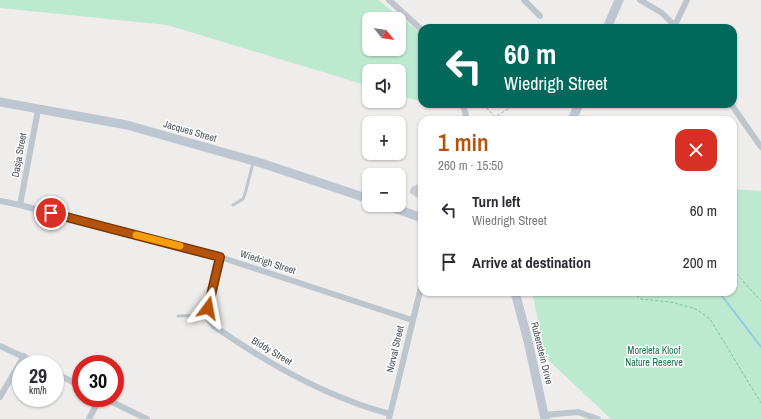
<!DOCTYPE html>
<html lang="en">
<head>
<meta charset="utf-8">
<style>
  :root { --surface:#fff; --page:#f2f2f3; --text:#2b2b33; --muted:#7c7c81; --accent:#b45309 }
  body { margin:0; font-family:"Archivo Narrow",sans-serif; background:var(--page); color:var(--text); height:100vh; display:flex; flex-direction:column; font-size:15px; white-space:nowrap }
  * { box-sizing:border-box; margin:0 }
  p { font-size:13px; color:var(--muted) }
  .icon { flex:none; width:22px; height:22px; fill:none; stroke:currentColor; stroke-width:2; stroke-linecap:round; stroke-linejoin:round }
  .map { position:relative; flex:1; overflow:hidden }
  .panel { position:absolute; left:418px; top:116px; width:319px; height:180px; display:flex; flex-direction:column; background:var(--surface); border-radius:12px; box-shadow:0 1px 3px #0004 }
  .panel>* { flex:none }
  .guide { position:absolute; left:418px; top:24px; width:319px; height:84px; border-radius:12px; box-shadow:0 1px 3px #0004; background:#00695c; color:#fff; overflow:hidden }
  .needle { width:26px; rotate:120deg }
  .tools { position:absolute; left:362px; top:12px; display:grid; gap:8px }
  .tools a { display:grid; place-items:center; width:44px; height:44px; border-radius:8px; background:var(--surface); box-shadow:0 1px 3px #0004; font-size:20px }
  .speed { position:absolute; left:12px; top:355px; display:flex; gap:8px; font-size:20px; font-weight:700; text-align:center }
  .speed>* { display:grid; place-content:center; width:52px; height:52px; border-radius:50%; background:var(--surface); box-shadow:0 1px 3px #0004; line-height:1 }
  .speed small { font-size:10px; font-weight:400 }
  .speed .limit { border:6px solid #d22; background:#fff; color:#111 }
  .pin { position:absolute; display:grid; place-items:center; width:34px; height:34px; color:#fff; margin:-17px; border:2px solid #fff; border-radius:50%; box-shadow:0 1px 4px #0007 }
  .me { position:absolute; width:44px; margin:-22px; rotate:13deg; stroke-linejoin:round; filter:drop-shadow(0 0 3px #0008) }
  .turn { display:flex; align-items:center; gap:14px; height:84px; padding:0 20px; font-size:18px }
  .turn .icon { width:52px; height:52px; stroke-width:2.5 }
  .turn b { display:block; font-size:28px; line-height:34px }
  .round { display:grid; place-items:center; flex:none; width:42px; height:42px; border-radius:12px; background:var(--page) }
  .headline { display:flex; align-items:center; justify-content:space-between; height:68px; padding:0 20px }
  h1 { font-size:24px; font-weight:600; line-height:30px; color:var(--accent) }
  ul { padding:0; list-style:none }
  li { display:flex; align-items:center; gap:12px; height:52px; padding:0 20px }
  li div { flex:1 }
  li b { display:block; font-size:15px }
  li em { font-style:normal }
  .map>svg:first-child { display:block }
</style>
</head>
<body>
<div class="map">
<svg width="761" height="419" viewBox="0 0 761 419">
  <rect width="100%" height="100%" fill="#efecec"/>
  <path fill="#bee9d1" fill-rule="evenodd" d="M0,0H378L422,34V102L399,95V71H369V86L167,25L0,8ZM369,19H399V49H369Z
    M733,189L761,191V419H611L546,358L532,292H733Z"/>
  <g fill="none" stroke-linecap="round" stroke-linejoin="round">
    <path stroke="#8fcce2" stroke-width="2" d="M719,292L761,347"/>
  </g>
  <path fill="#cacbd1" d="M422,182V194L418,198L410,193V190L413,186H415L416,184L419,186Z"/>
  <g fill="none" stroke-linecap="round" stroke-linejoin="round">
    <path stroke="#79c3a3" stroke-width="1" stroke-dasharray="3 2" stroke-linecap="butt" d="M483,104L495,117L516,104
      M733,270L761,301
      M633,292L641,299L671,302L696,309L710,319L761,403"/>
    <path stroke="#bec6cd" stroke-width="3" d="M233,205L243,199L245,194L253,163
      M178,316L208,315"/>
    <path stroke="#bec6cd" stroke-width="6" d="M389,0L422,30
      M524,0L540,16
      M640,0L662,13L677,28
      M675,25L687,0
      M463,104L467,120
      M731,104L761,147
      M0,201L20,205L220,257L412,320
      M20,205L38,110
      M220,257L208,312L209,320L214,326C268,364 326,397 390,414
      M0,346L39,364
      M55,373L81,386
      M0,397L24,356
      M104,398L147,419
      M545,415L578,412L598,419
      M89,419L100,398
      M389,419L422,283"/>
    <path stroke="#bec6d2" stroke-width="9" d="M607,28L619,0
      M0,102L127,125L261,163L369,199
      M572,120L579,104
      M386,205L422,218
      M515,292L528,341L545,419"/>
  </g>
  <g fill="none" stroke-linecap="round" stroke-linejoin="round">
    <g stroke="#753606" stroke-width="10">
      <path id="route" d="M51,213L220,257L208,308"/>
    </g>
    <use href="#route" stroke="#b45309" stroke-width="7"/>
    <path stroke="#f59e0b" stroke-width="7" d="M136,235L180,246"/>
  </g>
  <g text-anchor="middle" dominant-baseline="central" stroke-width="3" stroke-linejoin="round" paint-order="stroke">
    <g font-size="10" fill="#464e57" stroke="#fff">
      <text transform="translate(190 131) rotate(16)">Jacques Street</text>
      <text transform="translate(19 155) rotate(-80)">Dasja Street</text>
      <text transform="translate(268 262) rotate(18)">Wiedrigh Street</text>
      <text transform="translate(395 349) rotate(-77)">Norval Street</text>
      <text transform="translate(272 351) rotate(31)">Biddy Street</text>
      <text transform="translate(542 353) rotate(76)">Rubenstein Drive</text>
    </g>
    <g font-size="10" fill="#1f714c" stroke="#fff">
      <text x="654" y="350">Moreleta Kloof<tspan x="654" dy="12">Nature Reserve</tspan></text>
    </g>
  </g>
</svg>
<div class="tools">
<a><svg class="needle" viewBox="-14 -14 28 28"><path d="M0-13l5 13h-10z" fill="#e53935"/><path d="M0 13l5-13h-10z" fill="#7c7c81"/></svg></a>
<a><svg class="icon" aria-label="sound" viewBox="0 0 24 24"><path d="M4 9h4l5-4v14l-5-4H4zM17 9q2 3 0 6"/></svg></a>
<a>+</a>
<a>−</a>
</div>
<div class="speed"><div>29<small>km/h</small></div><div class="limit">30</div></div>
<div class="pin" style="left:51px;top:213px;background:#d93025"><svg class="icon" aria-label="arrive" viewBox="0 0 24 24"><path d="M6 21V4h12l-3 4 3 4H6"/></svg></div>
<svg class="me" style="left:208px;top:308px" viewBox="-20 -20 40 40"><path d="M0-17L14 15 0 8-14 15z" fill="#b45309" stroke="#fff" stroke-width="4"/></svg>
<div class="guide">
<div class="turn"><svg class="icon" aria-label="left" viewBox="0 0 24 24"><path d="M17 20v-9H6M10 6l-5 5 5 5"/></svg><div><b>60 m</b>Wiedrigh Street</div></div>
</div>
<section class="panel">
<div class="headline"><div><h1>1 min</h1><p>260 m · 15:50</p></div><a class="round" style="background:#d93025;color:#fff"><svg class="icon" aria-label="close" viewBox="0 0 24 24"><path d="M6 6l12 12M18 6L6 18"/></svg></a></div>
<ul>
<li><svg class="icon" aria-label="left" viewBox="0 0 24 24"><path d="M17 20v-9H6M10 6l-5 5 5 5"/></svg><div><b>Turn left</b><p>Wiedrigh Street</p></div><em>60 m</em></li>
<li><svg class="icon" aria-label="arrive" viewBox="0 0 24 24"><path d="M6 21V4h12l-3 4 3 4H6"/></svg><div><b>Arrive at destination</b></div><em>200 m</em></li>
</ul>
</section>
</div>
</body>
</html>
